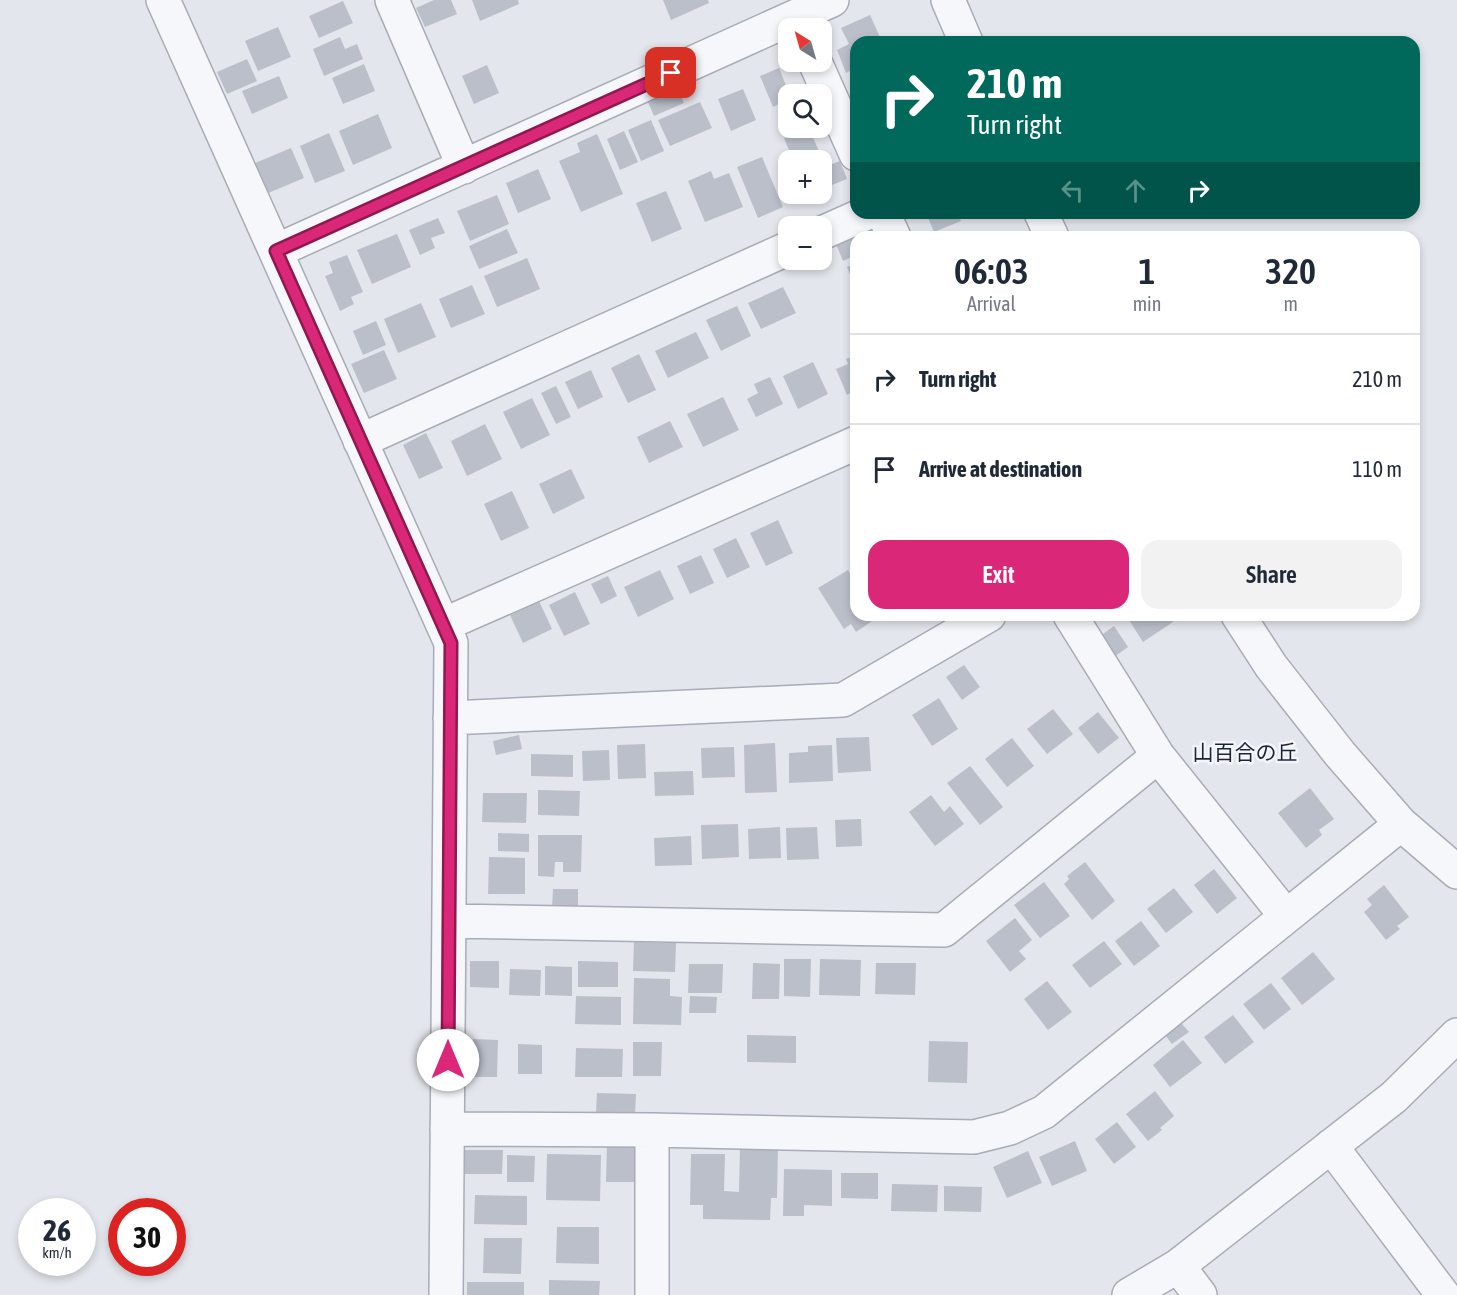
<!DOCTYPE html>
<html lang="en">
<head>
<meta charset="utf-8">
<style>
  :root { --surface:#fff; --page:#f2f2f3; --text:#1f2937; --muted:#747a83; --line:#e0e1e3; --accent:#db2777 }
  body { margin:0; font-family:"Asap Condensed","Noto Sans JP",sans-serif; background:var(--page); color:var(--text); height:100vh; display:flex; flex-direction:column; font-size:22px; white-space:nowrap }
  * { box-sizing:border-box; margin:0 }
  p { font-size:20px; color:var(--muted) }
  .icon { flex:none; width:33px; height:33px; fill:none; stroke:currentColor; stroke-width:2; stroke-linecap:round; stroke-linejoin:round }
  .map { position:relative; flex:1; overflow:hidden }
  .panel { position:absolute; left:850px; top:231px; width:570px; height:390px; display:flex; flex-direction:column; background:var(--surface); border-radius:18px; box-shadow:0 3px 9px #0003 }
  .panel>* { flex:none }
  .guide { position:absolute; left:850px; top:36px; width:570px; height:183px; border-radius:18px; box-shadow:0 3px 9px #0003; background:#00695c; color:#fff; overflow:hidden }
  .needle { width:39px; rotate:323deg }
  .fabs { position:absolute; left:778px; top:18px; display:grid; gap:12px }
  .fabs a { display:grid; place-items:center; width:54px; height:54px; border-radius:12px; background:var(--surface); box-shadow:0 3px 9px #0003; font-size:30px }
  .speed { position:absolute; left:18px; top:1198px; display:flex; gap:12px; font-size:30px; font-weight:700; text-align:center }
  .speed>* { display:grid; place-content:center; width:78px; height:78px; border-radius:50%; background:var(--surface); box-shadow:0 3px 9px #0003; line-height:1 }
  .speed small { font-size:15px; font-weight:400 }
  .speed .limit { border:9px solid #d22; background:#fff; color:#111 }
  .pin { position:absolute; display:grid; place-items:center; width:51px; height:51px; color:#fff; margin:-26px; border-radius:12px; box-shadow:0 3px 9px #0006 }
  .me { position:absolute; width:66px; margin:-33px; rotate:0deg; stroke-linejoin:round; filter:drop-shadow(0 0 4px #0008) }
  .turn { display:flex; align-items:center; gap:21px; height:126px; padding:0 18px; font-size:27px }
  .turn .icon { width:78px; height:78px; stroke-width:2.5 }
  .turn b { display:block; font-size:42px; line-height:51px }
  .lanes { display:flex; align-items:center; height:57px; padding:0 18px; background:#0003; justify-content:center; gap:30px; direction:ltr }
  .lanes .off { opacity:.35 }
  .eta { display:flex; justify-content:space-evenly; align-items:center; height:102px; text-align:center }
  .eta b { font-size:36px; font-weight:600; line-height:42px }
  .button { display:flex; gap:12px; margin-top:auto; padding:12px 18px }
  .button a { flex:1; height:69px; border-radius:18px; background:var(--accent); color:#fff; font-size:24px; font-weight:600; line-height:69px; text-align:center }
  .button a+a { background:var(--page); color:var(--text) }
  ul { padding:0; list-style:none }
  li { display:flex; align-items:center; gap:18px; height:90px; padding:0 18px; border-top:2px solid var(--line) }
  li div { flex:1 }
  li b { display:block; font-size:22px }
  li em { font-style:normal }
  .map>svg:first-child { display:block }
</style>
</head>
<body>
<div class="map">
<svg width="1457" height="1295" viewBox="0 0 1457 1295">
  <rect width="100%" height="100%" fill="#e3e6ec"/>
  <path fill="#babfca" d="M434,0H451L457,14L425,27L416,8Z
    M472,0H518L519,4L480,21Z
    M663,0H708L709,3L671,20Z
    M343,1L353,23L319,38L309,16Z
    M870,15L880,37L875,40L876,42H856V68L846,73L837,50L849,44L841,28Z
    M278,27L291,57L258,71L245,41Z
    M340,37L345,49L357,44L363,59L324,76L313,49Z
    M247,59L257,81L227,94L217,72Z
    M364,64L375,91L343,104L332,78Z
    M487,65L499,93L474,104L462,76Z
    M779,68L789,93L783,96L785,101L773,107L760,76Z
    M279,76L288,98L252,114L242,91Z
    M675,83L684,103L654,116L645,95Z
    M743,89L756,120L731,131L718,99Z
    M700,102L712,128L670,146L658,120Z
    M378,114L392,148L353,165L339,131Z
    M651,120L664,151L641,161L628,130Z
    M809,128L821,156L810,160H793L784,138Z
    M624,131L638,162L620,170L607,139Z
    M329,133L345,171L315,183L300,146Z
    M597,134L623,194L581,212L559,161L580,152L577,143Z
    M291,148L304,178L266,194L253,164Z
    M762,157L783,207L758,218L737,167Z
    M830,159L832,164L840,161L847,179L822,189V163Z
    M538,169L551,199L518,213L506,183Z
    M711,171L714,179L729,173L743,207L705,222L688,181Z
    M666,191L682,229L652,242L636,203Z
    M497,195L509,224L470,241L457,211Z
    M926,213H957L961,221L934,232Z
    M438,218L445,233L431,238L435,248L420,255L409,230Z
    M507,229L518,253L479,269L469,246Z
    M397,234L411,267L372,284L357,250Z
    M858,235L859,237H856V255L843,261L836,244Z
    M347,255L363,292L351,297L354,304L340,311L325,276L333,273L329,262Z
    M527,258L540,289L497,307L484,276Z
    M856,263V289L847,267Z
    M472,285L485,314L451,328L439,299Z
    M783,287L796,313L761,329L748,303Z
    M421,303L436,337L398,353L384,319Z
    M737,306L751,336L721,351L706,320Z
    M376,321L386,345L363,355L353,331Z
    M696,332L709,358L668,378L655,351Z
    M384,350L397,379L364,393L351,364Z
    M639,354L656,390L628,403L611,368Z
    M856,355V390L847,395L836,369L848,364L846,359Z
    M813,362L828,394L798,409L783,376Z
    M591,370L603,397L578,409L565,382Z
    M770,377L783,404L756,417L747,399L758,393L754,384Z
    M556,386L571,417L556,424L541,393Z
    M723,397L739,430L703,447L687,414Z
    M532,398L550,435L521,449L503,412Z
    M670,421L683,447L649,463L637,437Z
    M485,424L502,459L467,476L451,441Z
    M426,433L443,468L419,479L403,445Z
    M571,469L585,498L553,514L539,484Z
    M512,491L529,528L501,541L484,504Z
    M778,520L793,553L766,566L750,533Z
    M736,538L750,567L727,578L713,549Z
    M701,555L714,583L690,594L677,566Z
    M660,570L674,599L638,617L624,587Z
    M848,570L856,584V615H876L878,617L856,632L851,624L844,629L818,588Z
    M608,576L617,596L601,604L591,584Z
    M575,592L590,624L564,636L549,605Z
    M539,601L552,629L523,643L510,615Z
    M1129,615H1169L1173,622L1143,642L1127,617Z
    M1114,626L1128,647L1110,660L1096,639Z
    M964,665L980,687L962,700L946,677Z
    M939,698L958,729L932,746L912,715Z
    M1053,709L1073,734L1047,754L1027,729Z
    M1098,712L1119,738L1098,754L1078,728Z
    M519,735L522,749L496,755L493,741Z
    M869,737L871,771L838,773L836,738Z
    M1012,738L1034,766L1007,787L985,759Z
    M775,743L777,792L745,793L744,745Z
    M645,744L646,778L618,779L617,745Z
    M832,745L833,781L789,783V753L808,752V746Z
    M734,747L735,777L702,778L701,748Z
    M609,750L610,780L583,781L582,751Z
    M531,754L573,755V777L531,776Z
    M970,766L1003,807L980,825L947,783Z
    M693,771L694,795L655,796L654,772Z
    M1310,788L1334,819L1319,830L1322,835L1306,848L1278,813Z
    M538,790L580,791L579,816L538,815Z
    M483,793H527L526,823L482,822Z
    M931,795L944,812L950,806L964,824L935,846L909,812Z
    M861,819L862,846L836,847L835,820Z
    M738,824L739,857L702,859L701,825Z
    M780,827L781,858L749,859L748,829Z
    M817,827L819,859L787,860L786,828Z
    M498,833L529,834V852L498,851Z
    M538,835H582L581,872H563V862H555L554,877L538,876Z
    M691,836L692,865L655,866L654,838Z
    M489,857L525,858V894H488Z
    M1085,862L1115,901L1092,920L1064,884L1069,879L1067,876Z
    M1214,869L1237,898L1217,914L1194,885Z
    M1044,882L1070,916L1040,938L1014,905Z
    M1384,885L1409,917L1397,926L1400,929L1386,940L1364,912L1372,905L1367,899Z
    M1174,888L1193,912L1166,933L1147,909Z
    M553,889H578V909L552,908Z
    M1015,918L1032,940L1019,951L1026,959L1010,972L986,941Z
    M1141,921L1160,946L1134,966L1115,941Z
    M1104,941L1122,964L1090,988L1072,965Z
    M634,942L676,943L675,972L633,971Z
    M1313,952L1335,979L1302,1005L1281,978Z
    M784,959H811L810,997L784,996Z
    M820,959L861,960L860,996L819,995Z
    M470,961H499V988L470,987Z
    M578,961L618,962V987H578Z
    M753,963L780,964L779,999H752Z
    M876,963H916L915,995L875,994Z
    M689,964H723L722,993H688Z
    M545,966L572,967V996L545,995Z
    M510,969L541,970L540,996L509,995Z
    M634,978L670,979V996L682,997L681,1025L633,1024Z
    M1047,981L1072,1012L1048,1030L1024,999Z
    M1271,983L1291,1009L1264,1030L1243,1004Z
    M576,996L621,997V1025L575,1024Z
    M690,996L717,997L716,1013H689Z
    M1233,1015L1254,1042L1225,1064L1204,1037Z
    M1177,1018L1189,1032L1172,1044L1161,1030Z
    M747,1035L796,1036V1063L747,1062Z
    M473,1039L498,1040L497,1077H472Z
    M1183,1040L1202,1063L1170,1087L1153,1065Z
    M929,1041L968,1042L967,1083L928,1082Z
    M633,1042H662L661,1076H633Z
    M518,1044L542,1045V1074H518Z
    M576,1048L623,1049L622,1077H575Z
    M1155,1091L1174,1116L1160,1128L1162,1130L1148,1141L1126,1114Z
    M597,1093L636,1094L635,1114L596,1113Z
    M1117,1122L1136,1147L1114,1164L1095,1139Z
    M1075,1141L1087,1171L1052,1186L1039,1157Z
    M607,1144L638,1145L637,1182H606Z
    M740,1146L778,1147L777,1198H771L770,1220L703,1219V1205H690L691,1154H725L724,1191L739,1192Z
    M465,1150H503L502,1174H465Z
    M1028,1151L1042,1183L1007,1198L993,1167Z
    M547,1154L601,1155L600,1201L546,1200Z
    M507,1155L535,1156L534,1182H507Z
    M784,1169L832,1170V1206L804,1205V1216H783Z
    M841,1173H878V1199L841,1198Z
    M892,1184L938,1185L937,1212L891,1211Z
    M944,1186L982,1187L981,1212L944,1211Z
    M475,1195L527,1196V1225L474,1224Z
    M557,1227H599V1264L556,1263Z
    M484,1238H522L521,1274L483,1273Z
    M549,1280L600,1281L599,1295H549Z
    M467,1282H524V1295H467Z"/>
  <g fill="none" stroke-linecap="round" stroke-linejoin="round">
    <g stroke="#a7acb7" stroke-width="36">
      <path id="minor" d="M163,0L451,643L446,1295
        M392,0L464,167
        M948,0L966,42
        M815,62L856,154
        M883,213L894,237
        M1041,213L1052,237
        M822,233L867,213
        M276,251L832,0
        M360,441L789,248
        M1070,615L1158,756L1286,916
        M1238,615L1271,666L1340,754L1401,824L1457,872
        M443,625L856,443
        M450,718L843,700L989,615
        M449,921L944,930L1158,756
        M447,1129L652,1130L974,1137L1010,1128L1044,1112L1401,824
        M1331,1146L1443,1295
        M1178,1266L1200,1295
        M652,1295V1130
        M1129,1295L1178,1266L1394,1097L1457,1035"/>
    </g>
    <use href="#minor" stroke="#f6f7fa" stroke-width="33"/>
  </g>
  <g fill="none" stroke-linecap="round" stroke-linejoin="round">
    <g stroke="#8e194d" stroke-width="15">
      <path id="route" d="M448,1060L451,643L276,251L671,73"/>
    </g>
    <use href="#route" stroke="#db2777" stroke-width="10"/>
  </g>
  <g text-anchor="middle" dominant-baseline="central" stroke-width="5" stroke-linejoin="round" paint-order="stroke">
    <g font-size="21" fill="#1b2336" stroke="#f3f5f9">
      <text x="1245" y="752">山百合の丘</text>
    </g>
  </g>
</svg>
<div class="fabs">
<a><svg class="needle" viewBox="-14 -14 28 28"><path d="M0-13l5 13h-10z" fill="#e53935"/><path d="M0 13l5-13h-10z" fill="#747a83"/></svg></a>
<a><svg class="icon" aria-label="search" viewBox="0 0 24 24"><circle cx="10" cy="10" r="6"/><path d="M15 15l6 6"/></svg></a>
<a>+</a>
<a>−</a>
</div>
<div class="speed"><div>26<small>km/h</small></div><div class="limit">30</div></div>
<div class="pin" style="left:671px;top:73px;background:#d93025"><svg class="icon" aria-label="arrive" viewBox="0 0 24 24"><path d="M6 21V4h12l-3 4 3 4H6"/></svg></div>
<svg class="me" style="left:448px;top:1060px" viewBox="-20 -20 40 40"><circle r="19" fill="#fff"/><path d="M0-13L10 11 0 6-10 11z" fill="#db2777"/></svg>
<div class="guide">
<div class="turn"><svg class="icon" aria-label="right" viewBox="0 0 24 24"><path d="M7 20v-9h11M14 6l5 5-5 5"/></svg><div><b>210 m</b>Turn right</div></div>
<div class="lanes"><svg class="icon off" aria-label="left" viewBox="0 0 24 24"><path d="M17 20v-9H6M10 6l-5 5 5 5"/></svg><svg class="icon off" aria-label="ahead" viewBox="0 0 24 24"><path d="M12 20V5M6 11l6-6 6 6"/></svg><svg class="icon" aria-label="right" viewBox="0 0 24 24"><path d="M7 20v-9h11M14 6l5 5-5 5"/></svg></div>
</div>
<section class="panel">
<div class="eta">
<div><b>06:03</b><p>Arrival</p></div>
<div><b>1</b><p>min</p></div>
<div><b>320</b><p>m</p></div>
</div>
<ul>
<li><svg class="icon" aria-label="right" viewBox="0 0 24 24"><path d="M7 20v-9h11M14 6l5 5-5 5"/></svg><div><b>Turn right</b></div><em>210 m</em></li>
<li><svg class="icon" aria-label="arrive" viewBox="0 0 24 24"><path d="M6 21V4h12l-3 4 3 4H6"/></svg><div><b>Arrive at destination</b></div><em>110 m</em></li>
</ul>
<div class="button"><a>Exit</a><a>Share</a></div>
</section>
</div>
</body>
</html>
